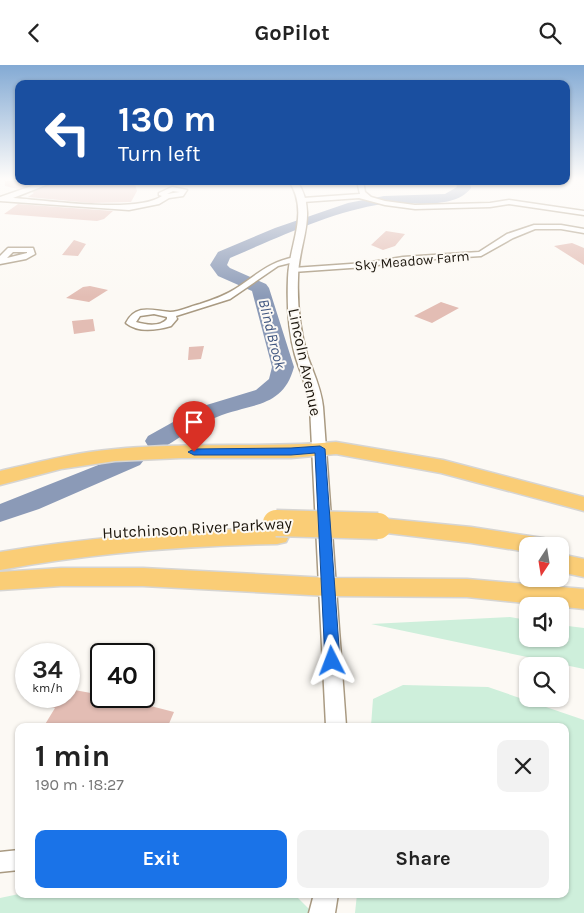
<!DOCTYPE html>
<html lang="en">
<head>
<meta charset="utf-8">
<style>
  :root { --surface:#fff; --page:#f2f2f2; --text:#222; --muted:#767676; --accent:#1a73e8 }
  body { margin:0; font-family:Karla,sans-serif; background:var(--page); color:var(--text); height:100vh; display:flex; flex-direction:column; font-size:19px; white-space:nowrap }
  * { box-sizing:border-box; margin:0 }
  p { font-size:16px; color:var(--muted) }
  .icon { flex:none; width:28px; height:28px; fill:none; stroke:currentColor; stroke-width:2; stroke-linecap:round; stroke-linejoin:round }
  .map { position:relative; flex:1; overflow:hidden }
  .sheet { position:absolute; left:15px; top:658px; width:554px; height:175px; display:flex; flex-direction:column; background:var(--surface); border-radius:10px; box-shadow:0 1px 4px #0004 }
  .sheet>* { flex:none }
  .guide { position:absolute; left:15px; top:15px; width:555px; height:105px; border-radius:10px; box-shadow:0 1px 4px #0004; background:#1a4fa0; color:#fff; overflow:hidden }
  .needle { width:32px; rotate:192deg }
  .tools { position:absolute; left:519px; top:472px; display:grid; gap:10px }
  .tools a { display:grid; place-items:center; width:50px; height:50px; border-radius:10px; background:var(--surface); box-shadow:0 1px 4px #0004; font-size:25px }
  .speed { position:absolute; left:15px; top:578px; display:flex; gap:10px; font-size:25px; font-weight:700; text-align:center }
  .speed>* { display:grid; place-content:center; width:65px; height:65px; border-radius:50%; background:var(--surface); box-shadow:0 1px 4px #0004; line-height:1 }
  .speed small { font-size:12px; font-weight:400 }
  .speed .limit { border:2px solid #111; border-radius:8px; background:#fff; color:#111 }
  .pin { position:absolute; display:grid; place-items:center; width:42px; height:42px; color:#fff; margin:-51px -21px; border-radius:50% 50% 50% 0; rotate:-45deg; box-shadow:0 0 5px #0007 }
  .pin .icon { rotate:45deg }
  .me { position:absolute; width:55px; margin:-28px; rotate:357deg; stroke-linejoin:round; filter:drop-shadow(0 0 4px #0008) }
  .turn { display:flex; align-items:center; gap:18px; height:105px; padding:0 20px; font-size:22px }
  .turn .icon { width:65px; height:65px; stroke-width:2.5 }
  .turn b { display:block; font-size:35px; line-height:42px }
  .round { display:grid; place-items:center; flex:none; width:52px; height:52px; border-radius:10px; background:var(--page) }
  .head { display:flex; align-items:center; justify-content:space-between; height:85px; padding:0 20px }
  h1 { font-size:30px; font-weight:700; line-height:38px }
  .primary-button { display:flex; gap:10px; margin-top:auto; padding:10px 20px }
  .primary-button a { flex:1; height:58px; border-radius:10px; background:var(--accent); color:#fff; font-size:20px; font-weight:700; line-height:58px; text-align:center }
  .primary-button a+a { background:var(--page); color:var(--text) }
  header { display:flex; justify-content:space-between; align-items:center; height:65px; padding:0 20px; background:var(--surface); font-size:22px; font-weight:700 }
  .map>svg:first-child { display:block }
</style>
</head>
<body>
<header><svg class="icon" aria-label="back" viewBox="0 0 24 24"><path d="M15 5l-7 7 7 7"/></svg>GoPilot<svg class="icon" aria-label="search" viewBox="0 0 24 24"><circle cx="10" cy="10" r="6"/><path d="M15 15l6 6"/></svg></header>
<div class="map">
<svg width="584" height="848" viewBox="0 0 584 848">
  <rect width="100%" height="100%" fill="#fcf9f4"/>
  <path fill="#ceefdb" d="M510,552L527,555L528,574H560V560L584,563V604L371,559Z
    M403,620L488,622L584,655V848H355L357,829H565V661H371L373,634Z
    M19,829H294L313,848H0V833Z"/>
  <g fill="none" stroke-linecap="round" stroke-linejoin="round">
    <path fill="#8b9ab7" fill-rule="evenodd" d="M455,116H469L471,123C454,146 409,136 383,139C333,146 277,173 230,193L227,200L230,203L266,219L269,223L294,302C283,344 250,338 217,352C199,359 182,371 166,381L157,383L148,381L145,376L148,371L200,342L256,325L269,314L272,302L252,226L218,211L210,200L218,187L275,163L348,138L384,131L445,129L457,122Z
      M131,387L140,390L144,395L140,400L39,444L0,457V439Z"/>
  </g>
  <path fill="#e3bdb4" d="M5,116H40L18,124L5,121Z
    M58,116H134L137,126L131,137L91,138L28,132L34,128L32,127Z
    M18,139L113,146L104,154L97,156L4,149Z
    M386,166L405,169L395,181L383,185L371,180Z
    M74,175L86,179L78,191L62,190Z
    M572,178L584,183V200L554,181Z
    M90,221L108,225L89,237L66,233L83,222Z
    M441,237L459,243L432,258L414,251Z
    M93,254L95,266L74,269L72,256Z
    M204,281L201,294L188,295L189,282Z
    M69,624L140,637L139,638L174,647L168,661H44L55,643L50,642L56,631H69Z"/>
  <g fill="none" stroke-linecap="round" stroke-linejoin="round">
    <g stroke="#a99a82" stroke-width="3">
      <path id="minor" d="M46,116H56L13,133C46,135 137,149 162,131L159,130V128L172,122L187,125L183,131L169,133L159,139L129,145L0,136V132ZM173,126L180,127L167,129Z
        M357,116H363L365,127L371,132L385,136L415,140L490,138L509,135L584,146V150L509,139L490,142L415,144L385,140L359,133L303,137L300,135L303,133L360,129Z
        M534,160H561L584,164V168L561,164H535L513,173L481,191L403,196L365,202L293,207L289,205L293,203L365,198L403,192L479,187L507,169Z
        M8,183H33L35,189L26,194L0,199V191ZM13,187H27V188L7,193Z
        M295,192L299,194L298,196L278,201L230,234L176,251L177,254L171,261C157,265 138,268 126,258C136,238 153,246 170,247C179,247 191,241 200,239C212,235 224,231 235,224C257,210 268,197 295,192ZM154,249L167,252V254C160,262 146,260 136,257L140,251Z
        M19,785V805L0,807V787Z"/>
    </g>
    <g stroke="#a99a82" stroke-width="3">
      <path id="tertiary" d="M289,116H297C319,149 298,178 298,213C297,239 300,265 307,290C313,307 321,323 323,342L346,661H326L310,342C308,323 300,307 295,290C288,265 287,239 288,213C289,179 310,148 289,116Z
        M314,829H338L335,848H309Z"/>
    </g>
    <g stroke="#d6d5d3" stroke-width="3">
      <path id="motorway" d="M336,377L443,395L584,432V446L441,408L336,389L291,393H181L115,396L61,404L0,420V406C38,397 76,387 116,384C189,377 263,383 336,377Z
        M378,453L471,462L543,473L552,475L555,481H528V487L471,478L370,466L366,461L370,456Z
        M277,463L286,465L289,471L286,477L277,479C184,481 92,488 0,505V487C92,472 184,465 277,463Z
        M560,489L584,494V512L560,507Z
        M61,503H143L328,513L467,514L584,524V544L467,532L328,531L143,521H61L0,525V507Z"/>
    </g>
    <use href="#minor" fill="#fff" fill-rule="evenodd"/>
    <use href="#tertiary" fill="#fff" fill-rule="evenodd"/>
    <use href="#motorway" fill="#facd76" fill-rule="evenodd"/>
    <g stroke="#d6d5d3" stroke-width="29" stroke-linecap="butt">
      <path id="motorway-bridge" d="M276,458L378,461"/>
    </g>
    <use href="#motorway-bridge" stroke="#facd76" stroke-width="26"/>
  </g>
  <linearGradient id="sky" x2="0" y2="1"><stop stop-color="#83aad4"/><stop offset="0.49" stop-color="#fefcfa"/><stop offset="1" stop-color="#fefcfa" stop-opacity="0"/></linearGradient>
  <rect width="584" height="232" fill="url(#sky)"/>
  <path fill="#1a73e8" stroke="#114b97" d="M320,381L325,384L340,596L338,600L332,601L327,600L325,596L315,388L291,390H194L188,387L194,384L291,383Z"/>
  <g text-anchor="middle" dominant-baseline="central" stroke-width="4" stroke-linejoin="round" paint-order="stroke">
    <g font-size="14" fill="#1c160d" stroke="#fcf9f4">
      <text transform="translate(412 196) rotate(-5)">Sky Meadow Farm</text>
    </g>
    <g font-size="15" font-style="italic" fill="#3e547f" stroke="#fcf9f4">
      <text transform="translate(272 269) rotate(76)">Blind Brook</text>
    </g>
    <g font-size="16" fill="#1c160d" stroke="#fcf9f4">
      <text transform="translate(305 297) rotate(78)">Lincoln Avenue</text>
      <text transform="translate(197 463) rotate(-3)">Hutchinson River Parkway</text>
    </g>
  </g>
</svg>
<div class="tools">
<a><svg class="needle" viewBox="-14 -14 28 28"><path d="M0-13l5 13h-10z" fill="#e53935"/><path d="M0 13l5-13h-10z" fill="#767676"/></svg></a>
<a><svg class="icon" aria-label="sound" viewBox="0 0 24 24"><path d="M4 9h4l5-4v14l-5-4H4zM17 9q2 3 0 6"/></svg></a>
<a><svg class="icon" aria-label="search" viewBox="0 0 24 24"><circle cx="10" cy="10" r="6"/><path d="M15 15l6 6"/></svg></a>
</div>
<div class="speed"><div>34<small>km/h</small></div><div class="limit">40</div></div>
<div class="pin" style="left:194px;top:387px;background:#d93025"><svg class="icon" aria-label="arrive" viewBox="0 0 24 24"><path d="M6 21V4h12l-3 4 3 4H6"/></svg></div>
<svg class="me" style="left:332px;top:596px" viewBox="-20 -20 40 40"><path d="M0-17L14 15 0 8-14 15z" fill="#1a73e8" stroke="#fff" stroke-width="4"/></svg>
<div class="guide">
<div class="turn"><svg class="icon" aria-label="left" viewBox="0 0 24 24"><path d="M17 20v-9H6M10 6l-5 5 5 5"/></svg><div><b>130 m</b>Turn left</div></div>
</div>
<section class="sheet">
<div class="head"><div><h1>1 min</h1><p>190 m · 18:27</p></div><a class="round"><svg class="icon" aria-label="close" viewBox="0 0 24 24"><path d="M6 6l12 12M18 6L6 18"/></svg></a></div>
<div class="primary-button"><a>Exit</a><a>Share</a></div>
</section>
</div>
</body>
</html>
